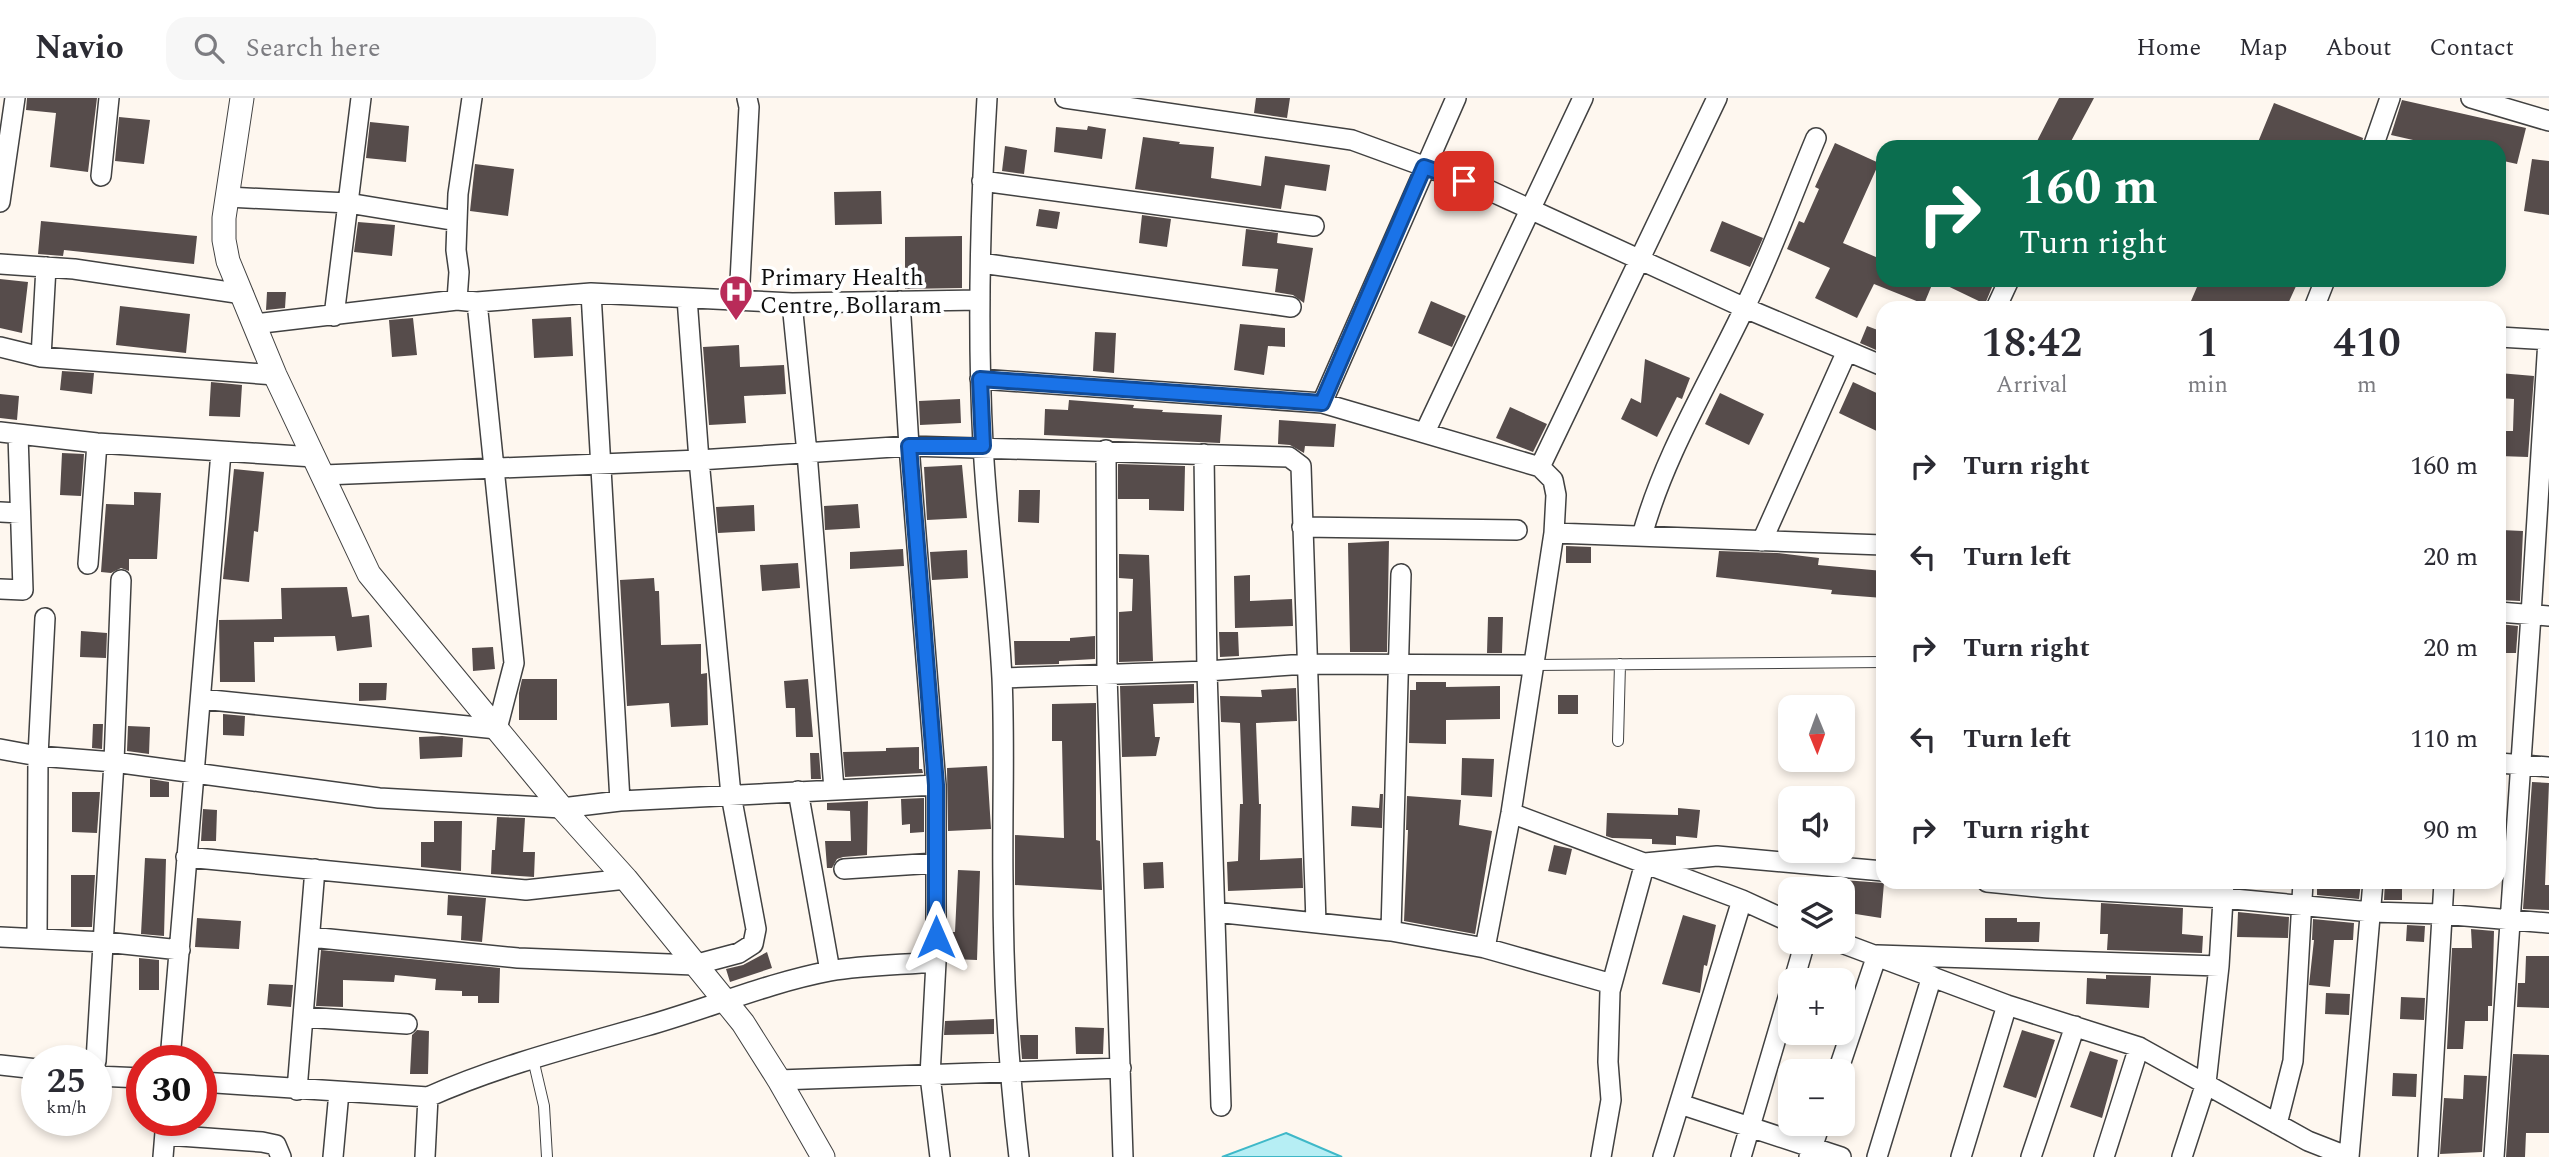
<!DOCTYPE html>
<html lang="en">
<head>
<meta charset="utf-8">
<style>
  :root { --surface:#fff; --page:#f7f7f7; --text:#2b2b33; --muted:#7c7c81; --line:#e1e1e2 }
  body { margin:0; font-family:Spectral,serif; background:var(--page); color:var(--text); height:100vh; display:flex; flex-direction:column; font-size:26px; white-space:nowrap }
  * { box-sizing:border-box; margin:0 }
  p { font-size:23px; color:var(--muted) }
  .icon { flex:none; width:38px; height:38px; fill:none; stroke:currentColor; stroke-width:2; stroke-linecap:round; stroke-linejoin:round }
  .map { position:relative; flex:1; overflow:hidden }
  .details { position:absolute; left:1876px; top:203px; width:630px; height:588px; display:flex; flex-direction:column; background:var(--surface); border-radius:21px; box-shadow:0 4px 10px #0003 }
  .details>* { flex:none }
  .guide { position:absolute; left:1876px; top:42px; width:630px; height:147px; border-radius:21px; box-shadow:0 4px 10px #0003; background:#0b6e4f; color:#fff; overflow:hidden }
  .needle { width:46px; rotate:179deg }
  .tools { position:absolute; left:1778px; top:597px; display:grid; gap:14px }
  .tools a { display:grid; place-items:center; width:77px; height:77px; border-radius:14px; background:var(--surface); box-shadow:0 4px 10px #0003; font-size:35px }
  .speed { position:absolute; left:21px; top:947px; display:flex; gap:14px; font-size:35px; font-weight:700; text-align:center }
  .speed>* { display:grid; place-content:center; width:91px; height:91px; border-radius:50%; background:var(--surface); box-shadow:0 4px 10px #0003; line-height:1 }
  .speed small { font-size:18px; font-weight:400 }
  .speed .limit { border:10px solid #d22; background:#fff; color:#111 }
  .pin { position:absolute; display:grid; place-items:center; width:60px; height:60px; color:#fff; margin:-30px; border-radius:14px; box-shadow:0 4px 10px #0006 }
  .me { position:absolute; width:77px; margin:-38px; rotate:0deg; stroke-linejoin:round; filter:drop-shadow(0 0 5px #0008) }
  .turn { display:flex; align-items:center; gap:24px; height:147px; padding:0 28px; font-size:32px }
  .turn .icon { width:91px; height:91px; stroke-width:2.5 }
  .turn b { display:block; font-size:49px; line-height:60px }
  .eta { display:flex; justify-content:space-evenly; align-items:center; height:119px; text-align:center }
  .eta b { font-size:42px; font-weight:600; line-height:49px }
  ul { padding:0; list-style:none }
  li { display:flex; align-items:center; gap:21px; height:91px; padding:0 28px }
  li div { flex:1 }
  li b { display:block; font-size:26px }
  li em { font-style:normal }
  header { display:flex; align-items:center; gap:42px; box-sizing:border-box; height:98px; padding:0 35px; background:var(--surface); border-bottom:2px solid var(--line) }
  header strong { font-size:33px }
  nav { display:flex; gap:38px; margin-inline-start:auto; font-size:24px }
  .search { width:490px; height:63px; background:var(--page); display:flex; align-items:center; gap:18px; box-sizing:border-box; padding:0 24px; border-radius:21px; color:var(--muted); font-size:26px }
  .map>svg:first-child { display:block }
</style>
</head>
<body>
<header>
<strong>Navio</strong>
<div class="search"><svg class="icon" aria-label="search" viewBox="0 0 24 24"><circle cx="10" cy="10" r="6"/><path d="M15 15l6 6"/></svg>Search here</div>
<nav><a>Home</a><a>Map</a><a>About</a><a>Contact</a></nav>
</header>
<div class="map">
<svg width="2549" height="1059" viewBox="0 0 2549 1059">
  <rect width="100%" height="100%" fill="#fef7ef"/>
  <path fill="#b6eef4" stroke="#3fb8c8" stroke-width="2" d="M1286,1035L1342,1059H1222Z"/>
  <path fill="#564c4b" d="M27,0H97L88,74L50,69L56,15L26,12Z
    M1256,0H1290L1287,20L1254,15Z
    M2059,0H2094L2068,49H2034Z
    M2402,2L2526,30L2517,66L2499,62V49H2444L2391,37Z
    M2274,5L2363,40L2361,49H2256Z
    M119,19L150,22L144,66L115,63Z
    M370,24L409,28L406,64L366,60Z
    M1088,28L1106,31L1102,61L1054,54L1056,29L1087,32Z
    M1143,39L1180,44L1179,46L1214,49L1211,80L1261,88L1265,58L1330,67L1326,93L1285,87L1281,111L1135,91Z
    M1835,45L1879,65L1843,145L1883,162V182H1934L1924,206L1874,186L1857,220L1815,200L1830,170L1787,151L1799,123L1804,125L1819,91L1815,89Z
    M1005,48L1027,52L1024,76L1002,73Z
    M2532,61L2549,63V117L2524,113Z
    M475,66L514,71L508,118L470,113Z
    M881,93L882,126L835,127L834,94Z
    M1039,111L1060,114L1057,131L1036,128Z
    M1142,117L1171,121L1167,149L1139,145Z
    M41,123L197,138L194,166L64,152L63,158L38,156Z
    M1722,123L1763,140L1750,169L1710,153Z
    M358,124L395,127L392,158L354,154Z
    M1246,131L1278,135L1277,145L1313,150L1304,205L1293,197L1275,194L1278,171L1242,168Z
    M962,138V190L905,191V139Z
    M0,181L28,184L22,235L0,230Z
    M1935,182H1995L1985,206Z
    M2200,182H2287L2297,186L2286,210H2188Z
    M267,194H286L285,210L266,212Z
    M1431,203L1466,218L1452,249L1418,235Z
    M120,208L190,216L186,255L116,247Z
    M571,219L573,258L534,260L532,221Z
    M413,220L417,257L392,259L389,222Z
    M1240,226L1285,230V249L1268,248L1264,277L1234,272Z
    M1867,228L1883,234V255L1860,245Z
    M1095,234L1116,235L1114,275L1093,273Z
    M739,247L740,269L784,267L786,296L744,298L746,325L709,327L703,249Z
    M1645,261L1690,280L1682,301L1677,299L1657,339L1621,321L1631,300L1641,305Z
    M62,273L94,275L92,296L60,292Z
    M2499,275L2534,278L2528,359L2499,358V333H2513L2514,301L2499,300Z
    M211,284L242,287L240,319L209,318Z
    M1853,284L1883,298V336L1839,315Z
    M1720,295L1764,316L1749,347L1705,326Z
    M0,296L19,298L17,322L0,320Z
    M960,301L961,325L920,327L919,303Z
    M1069,302L1134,307L1133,310L1163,312L1162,314L1222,317L1220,345L1044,337L1045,311L1068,312Z
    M1510,309L1547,326L1533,354L1496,340Z
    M1279,322L1336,326L1334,349L1305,348L1304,355L1290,347L1278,346Z
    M62,355L84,356L81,398L60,397Z
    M1118,366L1185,368L1184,413L1149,412V401H1118Z
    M962,367L967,420L927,422L924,369Z
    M234,371L264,374L258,434L254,433L249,484L223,481Z
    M1019,392H1040L1039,425L1018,424Z
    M134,394L161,395L157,461H129V473L121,470L111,475L101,474L106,406L134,407Z
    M858,406L860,430L825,432L824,408Z
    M754,407L755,433L718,435L716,409Z
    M2501,432L2523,433L2520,503L2499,502Z
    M1389,443L1387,554H1350L1348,445Z
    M1566,448L1591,449V465H1566Z
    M903,451L904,468L850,471V454Z
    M967,452L968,480L932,482L930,454Z
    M1719,453L1777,455L1819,460L1818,467L1883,473V500L1831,496L1832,492L1716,479Z
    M1119,456L1149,457L1153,563L1119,564V514L1132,513L1133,481L1119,480Z
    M798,465L800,490L762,493L760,467Z
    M1250,477V503L1292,501L1293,528L1235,530L1234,478Z
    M654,480L655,493H659L661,547L701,546V576L707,575L708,627L671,629L669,605L627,608L620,482Z
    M347,489L352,519L369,517L372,549L337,553L335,538L274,539V544H254L255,584H220L219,522L282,521L281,490Z
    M1488,519H1503L1502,555H1487Z
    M2499,526L2518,528L2516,555H2499Z
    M81,533L107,535L106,560L80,559Z
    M1219,534H1238L1239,558L1220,559Z
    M1095,538V561L1059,563V566L1015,567L1014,543H1070V540Z
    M493,549L495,571L473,573L472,550Z
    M522,581H557V622H519V595Z
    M808,581L813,639H796L795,610H786L784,583Z
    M1416,584H1446V589L1500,588V621L1446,622V646L1409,645L1410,592H1416Z
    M359,585H387L386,602L359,603Z
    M1194,586V605L1153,606L1155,639H1160L1156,658L1122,659L1120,588Z
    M1296,590L1297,623L1256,625L1259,706H1261L1260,762L1302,760L1303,790L1228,793L1227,764L1238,763L1240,706H1243L1240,625L1221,624L1220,598L1262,599L1261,592Z
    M1558,597H1578V616H1558Z
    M1096,605V742L1100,743L1102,792L1015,787V737L1064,740L1062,643H1052V606Z
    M223,616L245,618L244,638L223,637Z
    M93,626H103L102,651L92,650Z
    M128,628L150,629L149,656L127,653Z
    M442,638L463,640L462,659L420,661L419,639Z
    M919,649V671H922L923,675L845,679L843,654L886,653V650Z
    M810,655H819L821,681H811Z
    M1462,660L1494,661L1492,699L1461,697Z
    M987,668L991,731L948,733L947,670Z
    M150,681L169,684V699H150Z
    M2532,684L2549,685L2545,787H2549V812L2523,811Z
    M72,694H100L97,735L72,734Z
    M1380,696H1383L1382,730L1351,728L1352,708L1379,710Z
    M1407,698L1461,702L1459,727L1492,733L1475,836L1404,823L1408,732H1406Z
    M924,700V734L910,735V726L902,727L901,701Z
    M868,703L867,757L843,759L837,761L832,770H827L825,743H851L850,713L827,712V705Z
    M1678,710L1700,712L1697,740L1676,738V747L1652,746V741L1612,740L1606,738L1607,715L1678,717Z
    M203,711L217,712L216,743H201Z
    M497,719L525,720L523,754H535L534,779L491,776L492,752H495Z
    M434,723H462L461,773L421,769V744H434Z
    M1554,747L1572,751L1566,777L1548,773Z
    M145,760L166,761L164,838L141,836Z
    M1163,764L1164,790L1144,791L1143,765Z
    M958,772L980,773L977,862L951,861L952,834H955Z
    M71,777H95L92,829H71Z
    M1843,782L1884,785L1881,820L1843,814Z
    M2317,784H2361L2359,801L2317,797Z
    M2385,784H2402V802H2384Z
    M448,797L486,800L482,844L461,842L462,818L447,817Z
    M2101,805L2183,810L2182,836L2203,838L2202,855L2107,852L2108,836H2100Z
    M2238,814L2289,819L2288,840L2237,839Z
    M1683,817L1716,827L1707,868L1704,867L1700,895L1662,886Z
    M197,820L241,823L239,851L195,849Z
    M1985,820H2017V824H2040L2039,844H1985Z
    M2313,821L2354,825L2353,842H2334L2330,889L2309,887L2314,842H2312Z
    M2407,827L2425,828L2424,844L2406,843Z
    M2471,831L2494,833L2492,908H2488V923H2465L2463,951H2447L2452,850H2472Z
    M321,852L500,870L499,905H478V898H462V893L435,892L436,881L395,877L394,884L343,882V909L316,908Z
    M767,854L772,870L730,884L726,871L743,867Z
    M2526,858H2549V910L2517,909L2518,885H2525Z
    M139,860L159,862V892H139Z
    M2106,877L2151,878L2149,910L2086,906L2087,880L2106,881Z
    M269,886L293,887L291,909L267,907Z
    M2326,895L2350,896L2349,917L2325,916Z
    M2401,899L2425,900L2424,922L2400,921Z
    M994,921V936L944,937L945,923Z
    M1075,929L1104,930L1103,956H1076Z
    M417,932L429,933L428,976H410L412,937Z
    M2022,932L2055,942L2036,1000L2003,989Z
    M1020,937H1038V961H1022Z
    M2090,953L2118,962L2102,1020L2070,1009Z
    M2513,956L2549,957V1035H2526L2525,1059H2506Z
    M2393,975L2417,976L2416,999L2392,998Z
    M2464,977L2487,978L2482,1054L2440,1056L2444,1000L2463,1001Z"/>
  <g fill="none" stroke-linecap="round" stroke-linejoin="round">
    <g stroke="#414141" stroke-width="12">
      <path id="service" d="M1534,567L1883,564
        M1618,643L1620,566
        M533,961L544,1008L547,1059"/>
    </g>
    <g stroke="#414141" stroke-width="22">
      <path id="minor" d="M987,0C980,115 977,231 983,346C987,424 998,502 1002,580C1005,648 1002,715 1003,783C1003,875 1008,967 1019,1059
        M1065,0L1352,42L1484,90L1745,210L1883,268
        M2471,0L2549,23
        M2373,49L2390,0
        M101,78L109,0
        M982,83L1314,128
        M228,99L348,105L457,123
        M0,104L15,0
        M981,165L1291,209
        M0,166L74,171L243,196
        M591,195L620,703
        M457,202L459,174L456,152L458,96L472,0
        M739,203L749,9L747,0
        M900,203L909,348L936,687V864L930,978L940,1059
        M792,205L980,202
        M1996,210L2009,182
        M2314,210L2325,182
        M334,218L361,0
        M254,226L457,202L477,204L591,195L792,205L807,355L834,691
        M2499,239L2549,242
        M0,249L41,259L275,277
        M41,259L46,169
        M980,281L1322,305L1540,369L1553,382L1556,397L1554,435L1511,715L1485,850L1612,886
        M1322,305L1456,0
        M0,334L97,345L314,359
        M1425,334L1583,0
        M1106,352L1107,577L1123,1059
        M1204,356L1207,573L1221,1008
        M1540,369L1717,0
        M324,377L699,362L909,348L1289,359L1301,368L1316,825
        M0,414L20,415
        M1302,429L1517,432
        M1554,435L1883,447
        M1642,438C1663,360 1708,286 1743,213C1771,157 1792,97 1816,40
        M1762,443L1847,253
        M88,466L97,345
        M0,491L23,492L18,336
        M2499,514L2549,518
        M1002,580L1207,573L1306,566L1532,567
        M201,601L497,631L514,565L477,204
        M0,651L38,658L114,664L379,700L562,710L620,703L936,687
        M2499,665L2549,669
        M798,693L830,873
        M1511,715L1742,802L1790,824
        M186,759L526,792L626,781
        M844,771L936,765
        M1987,784L2048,790L2223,800L2371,814L2441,816L2549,825
        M1215,814L1391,833L1485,850
        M1391,833L1401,476
        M0,839L105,844L180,852
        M310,839L518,860L694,867L739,855L753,846L756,831L731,697L699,362L687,200
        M37,840L38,658L45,520
        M1839,844L2007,907L2139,949L2308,1043L2349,1059
        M1794,882L1805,844
        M303,919L407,926
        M170,962L221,354
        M96,963L114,664L121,482
        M0,967L37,971
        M1838,973L1877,857L2219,868
        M96,978L142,980
        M779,982L1121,970
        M201,984L428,999
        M297,992L315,771
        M1680,1006L1841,1059
        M2277,1026L2293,963L2303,784
        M166,1037L262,1044L276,1047L281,1059
        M163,1059L166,1022
        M333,1059L339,994
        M425,1059L428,999C498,968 572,949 646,928C707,911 767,885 830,873C864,867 901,867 936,864
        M1601,1059L1611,1002L1608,964L1610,893L1645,765L1717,758L1883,773
        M1663,1059L1742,802
        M1741,1059L1790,893
        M1809,1059L1820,1026
        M1877,1059L1932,878
        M1961,1059L2007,907
        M2031,1059L2075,928
        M2104,1059L2139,949
        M2182,1059L2206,985L2219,868L2224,784
        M2349,1059L2373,784
        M2428,1059L2444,784
        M2494,1059L2531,517L2548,242"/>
    </g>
    <g stroke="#414141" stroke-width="25">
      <path id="tertiary" d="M242,0L224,120V142L228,163L275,277L369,476L562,710L626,781L743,925L779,982L823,1059"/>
    </g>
    <use href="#service" stroke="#fff" stroke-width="10"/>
    <use href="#minor" stroke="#fff" stroke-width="19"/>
    <use href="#tertiary" stroke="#fff" stroke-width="23"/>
  </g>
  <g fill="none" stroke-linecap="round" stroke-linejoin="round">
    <g stroke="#114b97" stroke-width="18">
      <path id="route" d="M936,839V687L909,348H983L980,281L1322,305L1424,69L1464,83"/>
    </g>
    <use href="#route" stroke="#1a73e8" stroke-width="12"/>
  </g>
  <defs>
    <g id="hospital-pin" transform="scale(1.75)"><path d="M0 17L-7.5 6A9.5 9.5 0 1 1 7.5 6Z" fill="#b92b59" stroke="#fff"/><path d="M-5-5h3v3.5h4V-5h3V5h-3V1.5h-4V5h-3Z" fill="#fff"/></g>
  </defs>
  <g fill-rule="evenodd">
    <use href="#hospital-pin" x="736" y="194"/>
  </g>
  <g text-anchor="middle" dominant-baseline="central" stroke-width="7" stroke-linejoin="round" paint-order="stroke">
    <g font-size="24" fill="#0e0e0e" stroke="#fff" text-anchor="start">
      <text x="760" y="180">Primary Health<tspan x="760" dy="28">Centre, Bollaram</tspan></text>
    </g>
  </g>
</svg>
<div class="tools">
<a><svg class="needle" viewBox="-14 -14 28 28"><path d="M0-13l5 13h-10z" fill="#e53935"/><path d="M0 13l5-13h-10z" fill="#7c7c81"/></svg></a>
<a><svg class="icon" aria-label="sound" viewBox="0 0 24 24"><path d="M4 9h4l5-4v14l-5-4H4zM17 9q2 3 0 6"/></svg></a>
<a><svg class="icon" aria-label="layers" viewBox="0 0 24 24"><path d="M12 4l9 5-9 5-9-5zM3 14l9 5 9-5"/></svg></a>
<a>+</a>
<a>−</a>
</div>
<div class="speed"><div>25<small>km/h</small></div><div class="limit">30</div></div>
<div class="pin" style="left:1464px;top:83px;background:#d93025"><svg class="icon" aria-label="arrive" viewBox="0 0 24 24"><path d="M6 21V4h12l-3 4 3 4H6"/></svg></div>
<svg class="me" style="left:936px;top:839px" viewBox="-20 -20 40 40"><path d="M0-17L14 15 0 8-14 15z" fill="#1a73e8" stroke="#fff" stroke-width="4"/></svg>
<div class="guide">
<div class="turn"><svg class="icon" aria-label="right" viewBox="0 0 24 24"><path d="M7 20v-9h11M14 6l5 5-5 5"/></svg><div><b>160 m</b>Turn right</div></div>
</div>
<section class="details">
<div class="eta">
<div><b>18:42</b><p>Arrival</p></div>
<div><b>1</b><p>min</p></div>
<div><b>410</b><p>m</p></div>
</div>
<ul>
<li><svg class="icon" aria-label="right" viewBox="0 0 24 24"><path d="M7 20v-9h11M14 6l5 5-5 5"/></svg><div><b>Turn right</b></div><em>160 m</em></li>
<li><svg class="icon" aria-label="left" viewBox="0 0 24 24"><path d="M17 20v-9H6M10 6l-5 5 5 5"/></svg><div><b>Turn left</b></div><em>20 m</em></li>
<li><svg class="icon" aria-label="right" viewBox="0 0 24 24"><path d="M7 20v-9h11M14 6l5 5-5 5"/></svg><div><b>Turn right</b></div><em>20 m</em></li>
<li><svg class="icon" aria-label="left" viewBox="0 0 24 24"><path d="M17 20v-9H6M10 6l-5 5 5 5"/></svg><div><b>Turn left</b></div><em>110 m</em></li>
<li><svg class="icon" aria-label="right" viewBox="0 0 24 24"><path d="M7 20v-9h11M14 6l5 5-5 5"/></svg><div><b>Turn right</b></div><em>90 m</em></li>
</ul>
</section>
</div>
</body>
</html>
